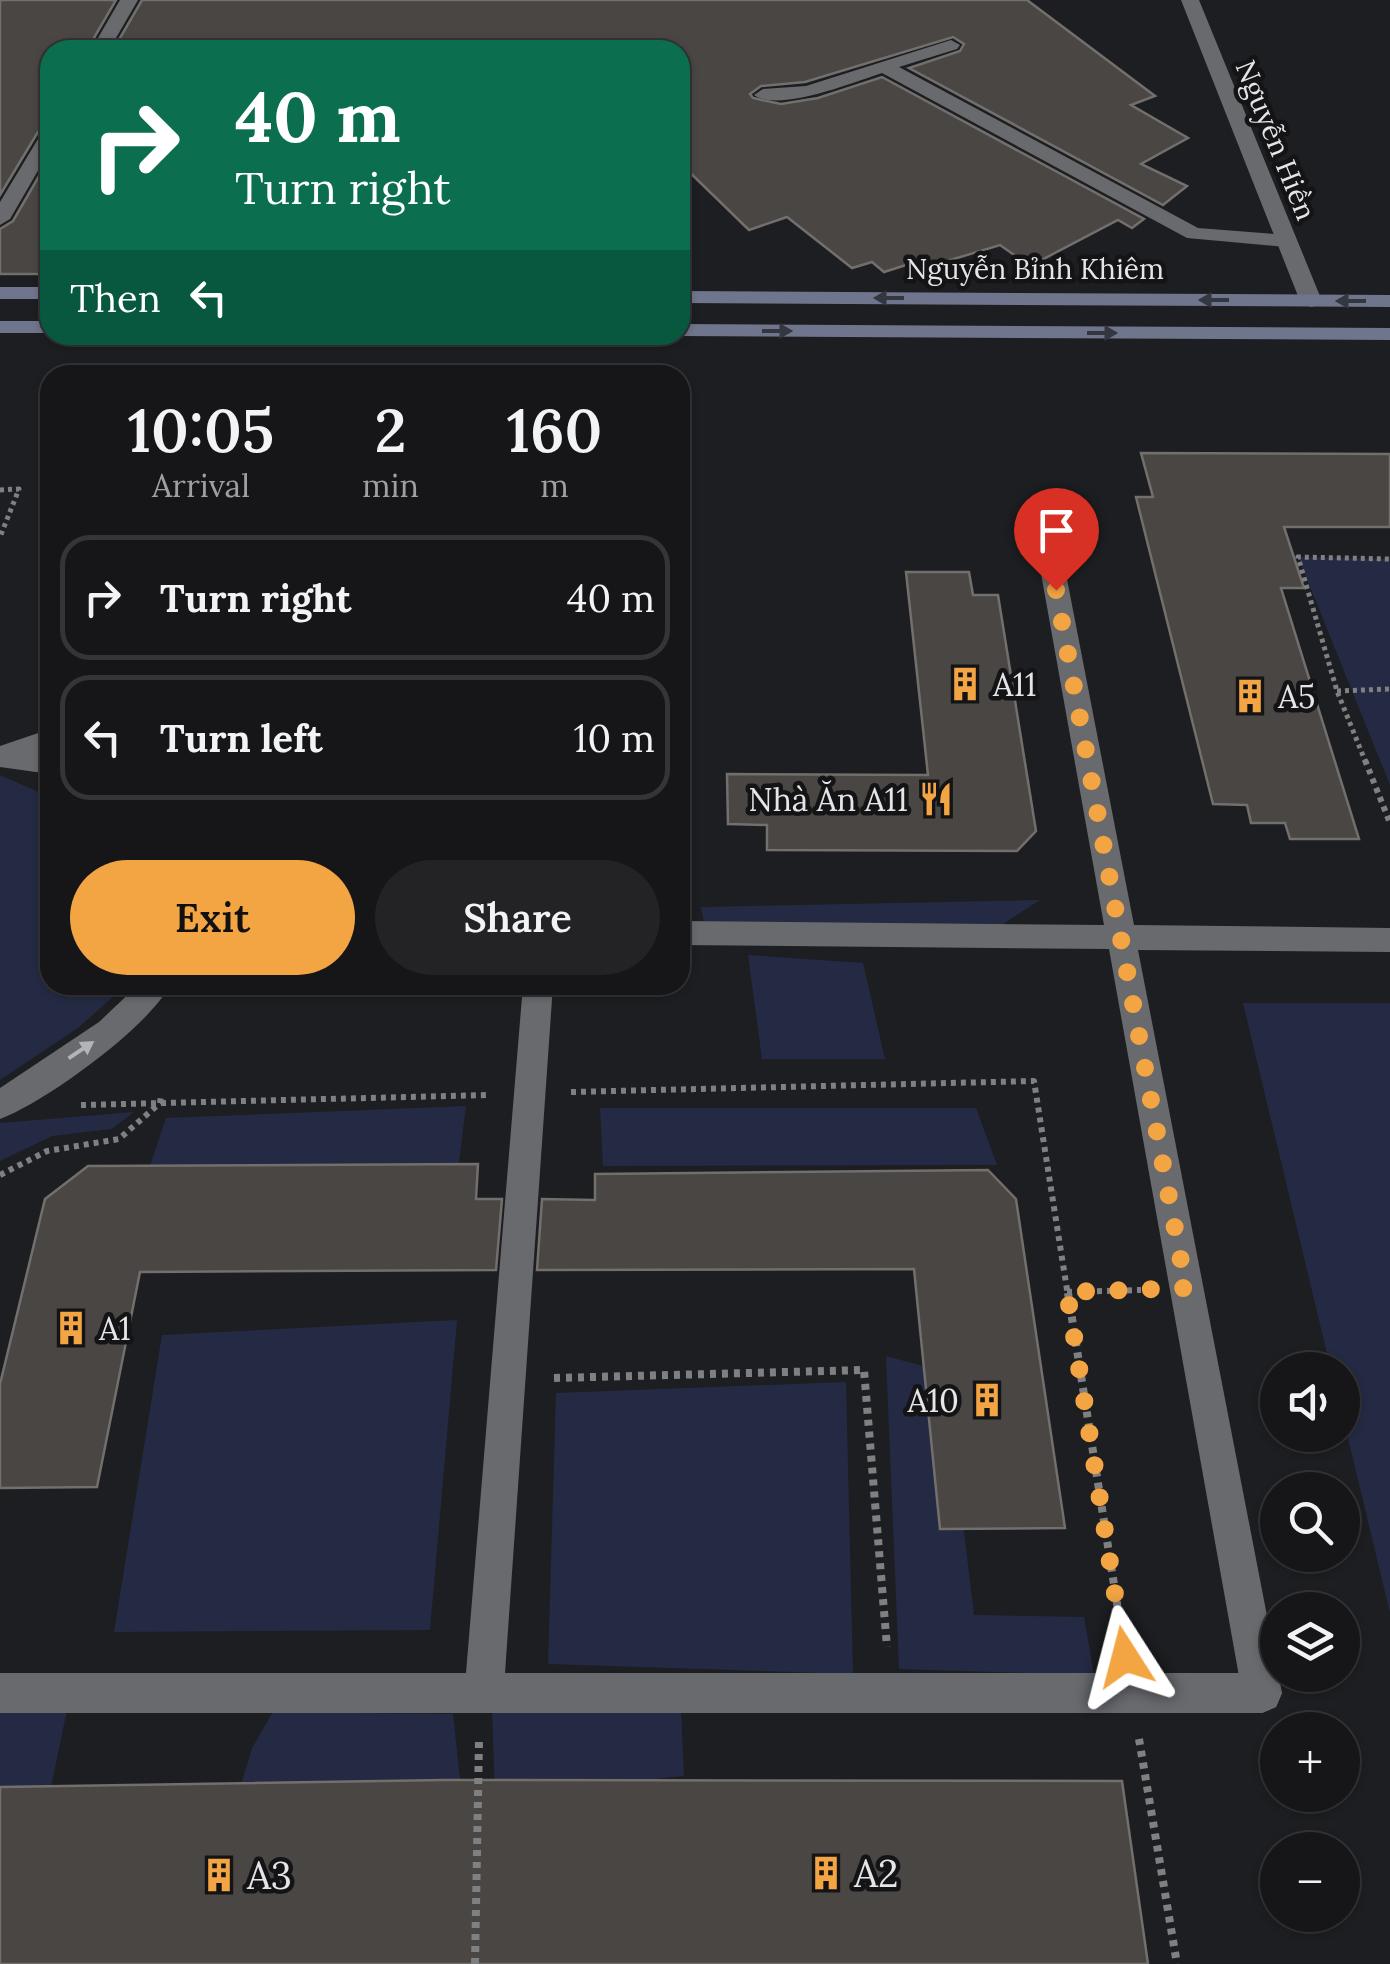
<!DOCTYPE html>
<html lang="en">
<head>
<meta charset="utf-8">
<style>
  :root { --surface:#161619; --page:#232326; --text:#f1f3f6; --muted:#9e9fa2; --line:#353538; --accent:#f3a443 }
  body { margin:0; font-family:Lora,serif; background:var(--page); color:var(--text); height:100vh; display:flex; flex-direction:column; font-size:38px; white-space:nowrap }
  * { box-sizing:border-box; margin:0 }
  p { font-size:32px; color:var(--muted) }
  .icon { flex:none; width:55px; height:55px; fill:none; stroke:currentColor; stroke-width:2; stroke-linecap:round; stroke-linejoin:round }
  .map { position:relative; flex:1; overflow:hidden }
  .drawer { position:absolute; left:40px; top:365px; width:650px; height:630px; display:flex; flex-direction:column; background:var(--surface); border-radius:30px; box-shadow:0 2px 8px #0004,0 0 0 2px var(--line) }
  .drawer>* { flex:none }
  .guide { position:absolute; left:40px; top:40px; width:650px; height:305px; border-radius:30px; box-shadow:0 2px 8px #0004,0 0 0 2px var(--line); background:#0b6e4f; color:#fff; overflow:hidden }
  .buttons { position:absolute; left:1260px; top:1352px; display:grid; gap:20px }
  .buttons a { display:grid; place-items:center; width:100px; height:100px; border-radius:50%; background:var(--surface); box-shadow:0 2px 8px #0004,0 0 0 2px var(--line); font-size:50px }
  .pin { position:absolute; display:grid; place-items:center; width:85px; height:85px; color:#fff; margin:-102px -42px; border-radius:50% 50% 50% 0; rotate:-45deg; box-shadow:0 0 10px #0007 }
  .pin .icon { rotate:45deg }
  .me { position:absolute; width:110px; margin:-55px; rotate:351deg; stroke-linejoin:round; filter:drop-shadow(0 0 8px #0008) }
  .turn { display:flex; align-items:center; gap:35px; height:210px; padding:0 30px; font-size:45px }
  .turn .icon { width:130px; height:130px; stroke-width:2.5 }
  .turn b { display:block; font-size:70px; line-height:85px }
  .then { display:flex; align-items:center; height:95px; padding:0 30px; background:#0003; gap:20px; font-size:38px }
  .eta { display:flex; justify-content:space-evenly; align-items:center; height:170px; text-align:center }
  .eta b { font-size:60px; font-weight:600; line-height:70px }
  .primary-button { display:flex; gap:20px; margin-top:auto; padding:20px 30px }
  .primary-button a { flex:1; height:115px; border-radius:60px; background:var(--accent); color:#111; font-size:40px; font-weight:600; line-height:115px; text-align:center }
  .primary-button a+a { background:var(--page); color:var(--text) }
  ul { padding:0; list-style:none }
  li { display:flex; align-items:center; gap:30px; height:125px; margin:0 20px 15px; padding:0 10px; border:5px solid var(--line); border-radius:30px }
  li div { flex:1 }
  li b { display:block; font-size:38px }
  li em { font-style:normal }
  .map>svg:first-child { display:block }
</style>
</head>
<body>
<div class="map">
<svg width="1390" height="1964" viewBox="0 0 1390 1964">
  <rect width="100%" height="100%" fill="#1d1e21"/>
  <path fill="#242a43" d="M1298,557L1390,559V785Z
    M0,775L50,797V985H126L78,1028L0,1080Z
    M1040,900L1000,926L705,928L701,907Z
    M748,955L863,963L885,1059H762Z
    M1243,1003H1390V1613L1343,1417L1342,1370H1331Z
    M466,1106L458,1170L147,1175L166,1118Z
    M600,1108H976L997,1165L603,1166Z
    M134,1112L112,1129L52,1136L0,1161V1123Z
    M457,1320L430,1630L114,1632L162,1335Z
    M886,1356L945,1372L974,1615L1084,1617L1094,1675L899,1669Z
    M846,1382L853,1674L548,1664L556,1393Z
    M67,1710L51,1787L0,1820V1711Z
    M681,1710L684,1776L495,1795L492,1711Z
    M273,1712L453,1714L463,1807L232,1814L252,1748Z"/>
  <path fill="#494643" stroke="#726f6c" stroke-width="2.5" d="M0,0H116L87,50H50V124L38,132L0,195Z
    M142,0H1027L1155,96L1131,105L1188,138L1141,164L1187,186L1163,205L909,68L960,51L964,44L953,37L805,82L761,86L750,94L753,98L781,104L818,98L882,77L1144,219L1132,228L1118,220L1030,266L1000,245L914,271L906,265L884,272L872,262L852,268L787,217L749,230L680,163V50H113Z
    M50,157V274H0V229L13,221Z
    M1141,453L1390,454V527H1284L1304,588H1281L1359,839H1290L1285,823H1251L1247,805L1213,804L1136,497H1153Z
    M906,572H969L973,595H998L1036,831L1017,851L767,850V825L728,824L727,774L928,775Z
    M478,1164L476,1199H502L496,1270L140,1272L97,1487L0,1488V1384L45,1199L88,1166Z
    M988,1170L1016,1199L1065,1528L940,1529L914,1269L537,1270L542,1199L595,1200V1174Z
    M444,1780L1122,1781L1148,1964H0V1787Z"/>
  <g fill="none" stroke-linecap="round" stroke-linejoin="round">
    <path stroke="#7f8082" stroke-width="5" stroke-dasharray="4 4" stroke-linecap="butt" d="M0,490L19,489L0,537
      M1337,691L1390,689
      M1366,763L1337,691L1298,557L1390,559"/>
    <path stroke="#7f8082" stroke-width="6" stroke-dasharray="5 5" stroke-linecap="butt" d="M1365,760L1390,823
      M571,1092L1034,1081L1068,1296
      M81,1105L489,1095
      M0,1175L47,1151L119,1139L160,1103L161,1095
      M1067,1292L1141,1290"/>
    <path stroke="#7f8082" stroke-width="8" stroke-dasharray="6 6" stroke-linecap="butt" d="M1068,1293L1124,1648
      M554,1378L864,1370L887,1647
      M1139,1739L1177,1964
      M475,1964L479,1740"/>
    <path fill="#696a6e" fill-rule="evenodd" d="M951,40L960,45L957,49L899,67L1198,228L1287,235L1297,241L1287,247L1187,238L882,73C854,82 778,113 754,95L763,89L806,86Z
      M50,729V750L0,767V746Z
      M523,985H553L505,1673H1262L1276,1679L1282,1693L1276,1707L1262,1713H0V1673H466Z"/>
    <path fill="#696a6e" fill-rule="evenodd" d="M120,0H138L109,50H91Z
      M1181,0H1199L1322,301L1318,305L1311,307L1300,301Z
      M50,128V150L10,219L0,225V202L41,134Z
      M1042,504L1054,512L1134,925L1390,928V952L1138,950L1282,1693L1276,1707L1262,1713L1248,1707L1242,1693L1109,949L680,945V921L1104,925L1030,512Z
      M0,747L50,754V774L0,767Z
      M138,985H170C149,1027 44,1103 0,1119V1088L99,1022Z"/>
    <path fill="#6f758c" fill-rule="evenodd" d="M0,287H50V299H0Z
      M680,291L1390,295V307L680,303Z
      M0,321H50V333H0Z
      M680,324L1390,328V340L680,336L674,335H680Z"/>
  </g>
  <defs><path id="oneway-solid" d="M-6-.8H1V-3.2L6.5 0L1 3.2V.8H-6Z" transform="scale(2.5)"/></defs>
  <g fill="#343640">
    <use href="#oneway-solid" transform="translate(889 298) rotate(-180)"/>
    <use href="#oneway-solid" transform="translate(1214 300) rotate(-180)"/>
    <use href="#oneway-solid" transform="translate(1351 301) rotate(-180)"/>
    <use href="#oneway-solid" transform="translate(777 331)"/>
    <use href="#oneway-solid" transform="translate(1102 333)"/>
  </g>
  <use fill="#b3b4b7" href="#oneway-solid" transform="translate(81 1050) rotate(-34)"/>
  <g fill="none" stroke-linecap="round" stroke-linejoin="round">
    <path stroke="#f3a443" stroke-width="18" stroke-dasharray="0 32.4" d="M1056,590L1186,1288L1067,1292L1125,1657"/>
  </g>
  <defs>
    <g id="building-bare" transform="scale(2.7)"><path d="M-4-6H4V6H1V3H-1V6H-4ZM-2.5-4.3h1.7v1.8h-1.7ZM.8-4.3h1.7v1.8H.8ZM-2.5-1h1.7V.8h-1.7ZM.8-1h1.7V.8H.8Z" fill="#f3a443" stroke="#141417" stroke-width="2.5" paint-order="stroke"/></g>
    <g id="restaurant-bare" transform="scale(2.7)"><path d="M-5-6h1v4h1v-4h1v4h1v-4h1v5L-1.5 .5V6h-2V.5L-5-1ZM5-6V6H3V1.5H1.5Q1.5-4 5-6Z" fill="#f3a443" stroke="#141417" stroke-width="2.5" paint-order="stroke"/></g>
  </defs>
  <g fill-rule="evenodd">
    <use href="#building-bare" x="965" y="684"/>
    <use href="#building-bare" x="1250" y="696"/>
    <use href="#restaurant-bare" x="936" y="799"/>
    <use href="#building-bare" x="71" y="1328"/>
    <use href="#building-bare" x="987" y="1400"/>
    <use href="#building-bare" x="826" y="1873"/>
    <use href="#building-bare" x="219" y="1875"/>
  </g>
  <g text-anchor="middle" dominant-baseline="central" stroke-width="9" stroke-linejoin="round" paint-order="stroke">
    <g font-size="28" fill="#e5e5e7" stroke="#141417">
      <text transform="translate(1276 140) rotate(68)">Nguyễn Hiền</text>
      <text x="1035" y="269">Nguyễn Bỉnh Khiêm</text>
    </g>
    <g font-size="32" fill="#e5e5e7" stroke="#141417" text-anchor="start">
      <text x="993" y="684">A11</text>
      <text x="1278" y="696">A5</text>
      <text x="908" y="799" text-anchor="end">Nhà Ăn A11</text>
      <text x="99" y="1328">A1</text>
      <text x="959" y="1400" text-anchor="end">A10</text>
    </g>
    <g font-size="38" fill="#e5e5e7" stroke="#141417" text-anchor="start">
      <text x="854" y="1873">A2</text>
      <text x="247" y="1875">A3</text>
    </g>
  </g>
</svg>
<div class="buttons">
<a><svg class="icon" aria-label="sound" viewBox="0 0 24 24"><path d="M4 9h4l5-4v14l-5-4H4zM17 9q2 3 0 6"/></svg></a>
<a><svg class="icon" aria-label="search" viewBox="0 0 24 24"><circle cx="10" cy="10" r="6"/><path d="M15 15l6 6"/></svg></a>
<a><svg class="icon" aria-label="layers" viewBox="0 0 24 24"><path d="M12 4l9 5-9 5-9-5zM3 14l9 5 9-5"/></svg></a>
<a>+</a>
<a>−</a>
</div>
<div class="pin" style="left:1056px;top:590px;background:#d93025"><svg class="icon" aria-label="arrive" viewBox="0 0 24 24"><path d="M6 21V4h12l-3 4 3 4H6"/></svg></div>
<svg class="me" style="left:1125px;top:1657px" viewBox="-20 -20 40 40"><path d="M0-17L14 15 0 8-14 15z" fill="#f3a443" stroke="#fff" stroke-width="4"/></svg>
<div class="guide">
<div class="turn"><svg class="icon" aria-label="right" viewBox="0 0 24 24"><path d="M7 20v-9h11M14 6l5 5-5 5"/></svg><div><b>40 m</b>Turn right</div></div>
<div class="then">Then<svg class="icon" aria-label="left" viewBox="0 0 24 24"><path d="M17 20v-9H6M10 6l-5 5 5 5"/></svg></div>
</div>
<section class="drawer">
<div class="eta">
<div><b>10:05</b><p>Arrival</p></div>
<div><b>2</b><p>min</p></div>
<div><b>160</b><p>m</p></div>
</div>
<ul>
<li><svg class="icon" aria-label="right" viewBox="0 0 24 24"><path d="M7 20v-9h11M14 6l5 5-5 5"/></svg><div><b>Turn right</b></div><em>40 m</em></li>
<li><svg class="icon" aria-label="left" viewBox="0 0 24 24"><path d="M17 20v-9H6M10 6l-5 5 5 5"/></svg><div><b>Turn left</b></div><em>10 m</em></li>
</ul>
<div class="primary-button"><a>Exit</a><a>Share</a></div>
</section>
</div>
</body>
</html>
